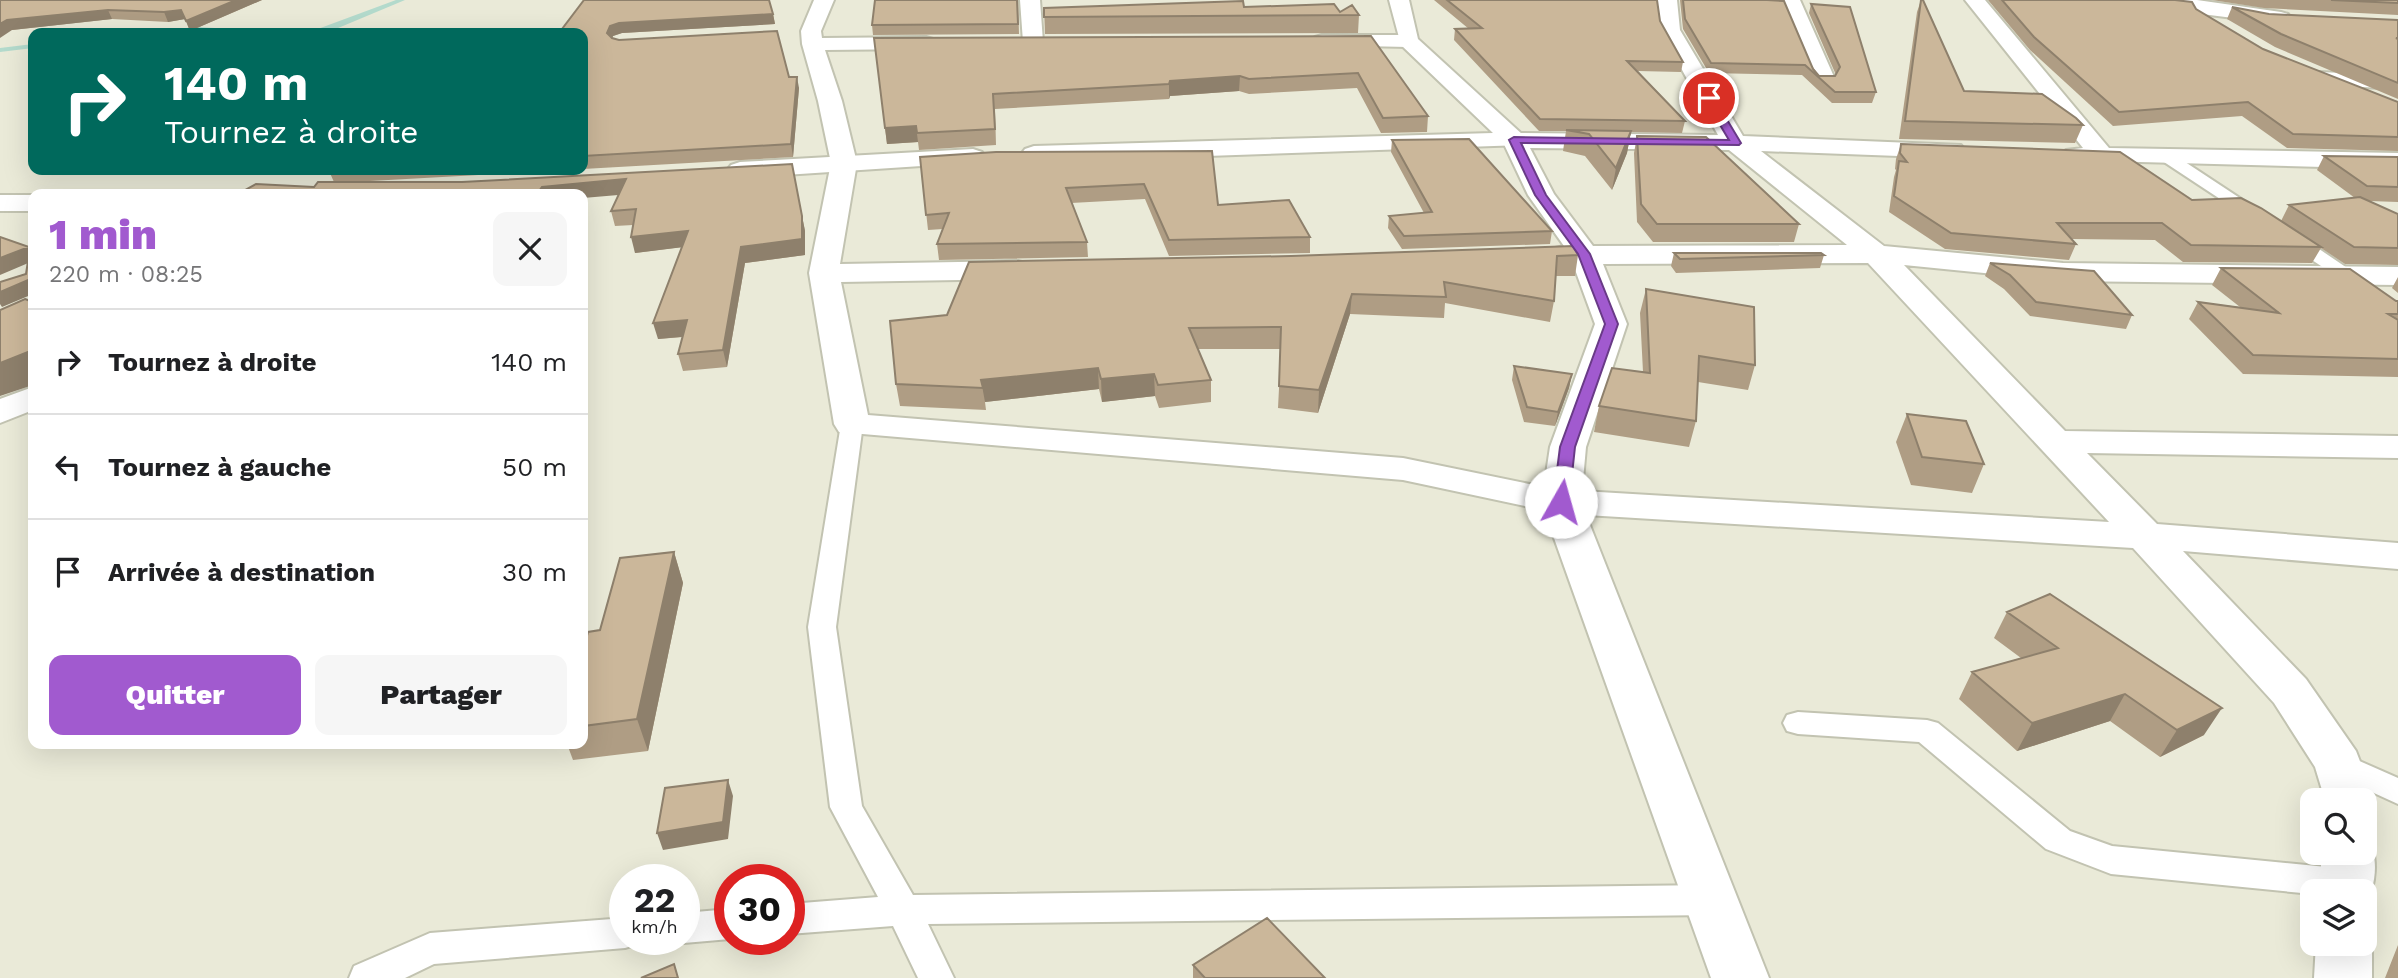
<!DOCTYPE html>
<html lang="fr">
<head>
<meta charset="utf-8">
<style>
  :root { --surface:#fff; --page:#f6f6f6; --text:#202124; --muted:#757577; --line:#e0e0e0; --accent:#a15acf }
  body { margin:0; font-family:"Work Sans",sans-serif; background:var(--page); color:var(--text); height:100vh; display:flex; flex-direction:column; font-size:26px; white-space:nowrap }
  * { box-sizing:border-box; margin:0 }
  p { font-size:23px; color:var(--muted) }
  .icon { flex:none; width:38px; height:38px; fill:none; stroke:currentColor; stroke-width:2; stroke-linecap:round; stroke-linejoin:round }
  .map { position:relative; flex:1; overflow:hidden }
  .sheet { position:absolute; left:28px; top:189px; width:560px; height:560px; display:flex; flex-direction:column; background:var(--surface); border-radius:14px; box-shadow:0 7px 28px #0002 }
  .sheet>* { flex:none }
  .guide { position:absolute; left:28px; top:28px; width:560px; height:147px; border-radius:14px; box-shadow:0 7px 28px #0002; background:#00695c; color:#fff; overflow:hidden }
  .buttons { position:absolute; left:2300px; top:788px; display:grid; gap:14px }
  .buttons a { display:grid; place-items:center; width:77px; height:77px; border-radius:14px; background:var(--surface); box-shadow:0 7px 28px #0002; font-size:35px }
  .speed { position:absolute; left:609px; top:864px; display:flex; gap:14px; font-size:35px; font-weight:700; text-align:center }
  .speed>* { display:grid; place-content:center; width:91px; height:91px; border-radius:50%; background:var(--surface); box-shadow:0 7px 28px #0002; line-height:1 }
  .speed small { font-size:18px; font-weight:400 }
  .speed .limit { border:10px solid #d22; background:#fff; color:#111 }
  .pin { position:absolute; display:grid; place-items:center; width:60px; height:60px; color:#fff; margin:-30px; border:4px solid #fff; border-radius:50%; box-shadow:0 2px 7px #0007 }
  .me { position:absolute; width:77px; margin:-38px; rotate:7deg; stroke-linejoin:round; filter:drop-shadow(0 0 5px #0008) }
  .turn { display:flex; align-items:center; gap:24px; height:147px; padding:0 21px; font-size:32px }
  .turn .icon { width:91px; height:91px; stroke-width:2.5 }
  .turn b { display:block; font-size:49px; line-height:60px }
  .round { display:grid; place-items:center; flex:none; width:74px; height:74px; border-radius:14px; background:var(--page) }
  .overview { display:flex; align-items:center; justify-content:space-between; height:119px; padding:0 21px }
  h1 { font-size:42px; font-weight:800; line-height:52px; color:var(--accent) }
  .button { display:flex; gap:14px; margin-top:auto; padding:14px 21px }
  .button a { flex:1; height:80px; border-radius:14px; background:var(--accent); color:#fff; font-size:28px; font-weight:800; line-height:80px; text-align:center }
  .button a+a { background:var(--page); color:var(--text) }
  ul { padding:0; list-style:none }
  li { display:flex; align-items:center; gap:21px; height:105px; padding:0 21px; border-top:2px solid var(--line) }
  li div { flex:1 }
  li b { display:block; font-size:26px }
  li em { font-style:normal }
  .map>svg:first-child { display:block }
</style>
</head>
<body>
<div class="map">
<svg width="2398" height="978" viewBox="0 0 2398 978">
  <rect width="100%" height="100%" fill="#eaead8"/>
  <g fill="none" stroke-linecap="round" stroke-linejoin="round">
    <path fill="#b3dacc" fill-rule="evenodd" d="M396,0H405L331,31L307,33Z
      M199,27L263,31L267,33L199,31L142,33L146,31Z
      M33,44V48L0,52V48Z"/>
    <g stroke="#c2c3b1" stroke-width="4">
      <path id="service" d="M2167,152L2173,154L2267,216L2258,221L2252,220L2161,160L2159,157L2161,154Z
        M2288,231L2294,232L2356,274L2346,280L2339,278L2282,240L2279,236L2282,232Z
        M852,417L860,419L863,424L836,627L862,806L913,895L1713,885L1725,890L1730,900L1725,910L1713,915L928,924L954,978H918L893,926L789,934V904L878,897L830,807L808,627L841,424L844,419Z
        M1798,712L1927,720L1938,723L2070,831L2112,846L2347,869L2359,873L2364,883L2360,891H2312V894L2111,874L2046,849L1919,742L1798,734L1787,731L1783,723L1787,715Z
        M2339,752L2398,778V804L2328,772L2323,764L2328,756Z
        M730,909V939L684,943L674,940H684V913Z
        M625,918V940H640L638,944L625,948L434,964L405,978H349L354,966L430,933Z"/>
    </g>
    <g stroke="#c2c3b1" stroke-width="4">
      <path id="minor" d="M814,0H834L821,31L822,38L926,37L933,39L936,43L933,47L926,49L825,50L842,101L857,163L840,264L1018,261L1029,264L1033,270L1029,276L1018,279L841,282L868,415L1403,458L1544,487L1550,447L1595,324L1573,264L1551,261L1546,255L1551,249L1564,246L1528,195L1502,140L1505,135L1514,133L1718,135L1660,30L1657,0H1677L1680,30L1743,136L1961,145L1965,150L1961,155L1952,158L1761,151L1884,246L2063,263L2398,267V285L2063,281L1904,265L2065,431L2398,436V458L2087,453L2157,524L2398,543V569L2183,551L2306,679L2356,751L2375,800L2368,814L2364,815V800H2325L2315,767L2274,703L2133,548L1586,515L1769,978H1711L1544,510L1403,480L839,432L834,424L809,273L831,163L818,101L802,44L801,31ZM1530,148L1729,150L1847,245L1593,246L1554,194ZM1868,263L2109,522L1582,491L1586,447L1627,324L1603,264Z
        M1020,0H1040L1043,42L1040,46H1026L1023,42Z
        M1780,0H1800L1835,79L1832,84H1816L1813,79Z
        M1965,0H1985L2109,148L2398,153V169L2066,160L2062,155L2066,150L2083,148Z
        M2128,0H2197L2281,12L2288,14L2291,18L2288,22L2281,24L2138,6Z
        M1322,35H1408L1415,37L1418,41L1415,45L1408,47L1315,45L1312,41L1315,37Z
        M2318,72L2398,75V89L2310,84L2307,79L2310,74Z
        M33,387V410L0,423V399Z
        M2364,836C2381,852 2376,889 2364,907V891H2319L2322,852H2364Z
        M2364,926L2372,943V978H2314L2316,943H2364Z"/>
    </g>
    <g stroke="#c2c3b1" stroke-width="4">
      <path id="tertiary" d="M1389,0H1409L1418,39L1523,135L1526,140L1523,145L1034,162L1025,159L1021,154L1025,149L1034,146L1493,133L1401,45Z
        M973,149L982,152L986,157L982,162L740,178L731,175L727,170L731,165L740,162Z
        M0,195H33V211H0Z"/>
    </g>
    <use href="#service" fill="#fff" fill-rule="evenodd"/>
    <use href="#minor" fill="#fff" fill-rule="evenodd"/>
    <use href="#tertiary" fill="#fff" fill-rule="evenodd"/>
  </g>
  <path fill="#af9d84" d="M0,0H262L190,31L185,19L168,22L112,19L12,30Z
    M1018,0L1019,34L873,35L872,25Z
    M1434,0H1657L1660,21L1683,62L1681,72L1638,71L1685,121L1682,133L1631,132L1627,153L1612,190L1585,156L1563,151L1566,131H1539L1454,40L1455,29H1469Z
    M1680,0H1767L1819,76H1835L1836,75L1809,13L1811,4L1876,92L1872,103H1832L1802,75L1709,73L1683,29Z
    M1921,0H1923L1964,91L2083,125L2075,143L1899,139L1917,12Z
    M1988,0H2175L2196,9L2263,49L2398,102V151L2287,148L2242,116L2113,126L2030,50Z
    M2212,0H2398V15L2264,8Z
    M1244,7L1340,12L1359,15L1358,33L1045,34L1044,8Z
    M2232,7L2269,14L2398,20V99L2275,47L2227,19Z
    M773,14L775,24L622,33L613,36L612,38L789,77L799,88L793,157L583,169V33Z
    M1371,36L1428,116L1427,132L1381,133L1357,88L1249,94L1239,91L1170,96L1169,99L995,109L996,145L919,150L918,142L887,144L874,38Z
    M1637,136L1799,224L1794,242H1653L1637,222L1634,153Z
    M1392,140L1552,231L1550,244L1402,249L1388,228L1389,216L1424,213L1391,152Z
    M1901,144L2192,200L2281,221L2289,205L2355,198L2317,170L2324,156L2398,157V202L2369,201L2398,214V265L2345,264L2321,248L2312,263L2183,262L2155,240L2072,239L2076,244L2069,260L1945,249L1889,212L1894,177L1896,170L1895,169L1896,159Z
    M1212,151L1218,205L1310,237V253L1169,256L1145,199L1071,203L1087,242L1088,257L939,260L937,244L943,229L928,230L920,157Z
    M792,164L805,231V255L745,263L727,367L683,371L678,354L683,337L658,339L682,247L635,253L633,225L615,226L611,211L619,195L314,187L334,182L329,171L330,170H570L352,182H462Z
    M1674,253L1824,255L1820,268L1676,273L1671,266Z
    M1578,255L1575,276H1556L1554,301L1550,322L1445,303L1444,318L1350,314L1318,413L1278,408L1281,349H1198L1211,380V402L1159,408L1155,396L1102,402L1099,389L985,402L986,410L900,406L896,384L947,315L969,262Z
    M1990,263L2132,315L2126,329L2030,316L2004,289L1985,276Z
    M2221,268L2398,301V377L2243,374L2189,319L2198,302L2240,307L2212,285Z
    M2398,277V293L2392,288Z
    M1646,289L1755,365L1748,390L1698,382L1696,421L1689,447L1594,432L1599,406L1643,372L1640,313Z
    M1514,366L1572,374L1569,388L1555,426L1524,422L1512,380Z
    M1907,414L1984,464L1972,493L1911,485L1896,442Z
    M674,552L683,583L648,751L573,760L567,744H583V651L600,630Z
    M2007,612L2204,735L2160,757L2110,721L2017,751L1959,699L1972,672L2021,658L1994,638Z
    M2398,945V978H2385Z
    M1193,965L1325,978H1193Z"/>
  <path fill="#8e806c" d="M236,0H262L190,31L186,21Z
    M108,10L112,19L12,30L0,38V24L7,20Z
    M181,10L185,19L168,22L164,12Z
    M773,14L775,24L622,33L613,36L610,44L607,33L610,26L619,23Z
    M1240,76L1239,91L1170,96L1169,99V84L1170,81Z
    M797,77L799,88L793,157L791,144Z
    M916,126L918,142L887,144L885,128Z
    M1631,131L1627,153L1612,190L1616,168Z
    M626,179L630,194L583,198V194H537L542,187Z
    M802,216L805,231V255L745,263L727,367L723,350L741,247Z
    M688,231L692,246L635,253L631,237Z
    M29,247L33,254V261L0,275V258Z
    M33,278V294L2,307L0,304V292Z
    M1352,294L1350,314L1318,413L1319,390Z
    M687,320L691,336L658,339L653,323Z
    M33,350V385L0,396V363Z
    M1098,368L1099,389L985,402L981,380Z
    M1154,374L1155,396L1102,402L1101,379Z
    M1572,374L1569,388L1555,426L1558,412Z
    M674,552L683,583L648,751L637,719Z
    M2125,694L2110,721L2017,751L2032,723Z
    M2222,708L2204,735L2160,757L2177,730Z
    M728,780L733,796L728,839L663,850L657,833Z"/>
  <path fill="#cbb79a" stroke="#8e806c" stroke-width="2" d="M0,0H236L186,21L181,10L164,12L108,10L7,20L0,24Z
    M584,0H769L773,14L619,23L610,26L607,33L612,38L619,40L777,31L789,77H797L791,144L583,156V33H559Z
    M875,0H1017L1018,24L872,25Z
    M1447,0H1657L1660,21L1683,62L1627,61L1685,121L1540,119L1455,29L1482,28Z
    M1683,0H1767L1784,1L1813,69L1819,76H1835L1840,67L1811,4L1850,7L1876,92H1835L1805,65L1711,63L1685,19Z
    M1921,0H1923L1964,91L2042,94L2076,118L2083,125L1905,121Z
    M2002,0H2175L2192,2L2196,9L2263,49L2398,102V137L2293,134L2248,102L2119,112L2034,37Z
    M2331,0H2398V3Z
    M1243,1L1244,7L1334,4L1340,12L1352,5L1359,15L1044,17V8Z
    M2232,7L2269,14L2398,20V38H2396L2398,39V83L2281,34Z
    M1371,36L1428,116L1383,118L1358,73L1249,79L1240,76L1170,81L1169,84L993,94L995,129L917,133L916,126L885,128L874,38Z
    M1566,130L1631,131L1616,168L1589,134Z
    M1637,136L1706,137L1799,224H1657L1641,204Z
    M1469,139L1552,231L1404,236L1389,216L1432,212L1392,140Z
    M1901,144L2120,152L2192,200L2241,198L2261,208L2321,247L2191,245L2162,223H2057L2076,244L1951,233L1894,196L1899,161L1907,162L1900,153Z
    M1212,151L1218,205L1289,200L1310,237L1169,240L1144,184L1066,188L1087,242L937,244L949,213L926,215L920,157L996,152Z
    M2324,156L2398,157V187L2367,186Z
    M792,164L802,216V239L741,247L723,350L678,354L687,320L653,323L688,231L631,237L636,209L611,211L626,179L542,187L537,194H238L256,184L314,187L318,182H462Z
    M2360,197L2398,214V248L2354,247L2289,205Z
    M0,237L29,247L0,258Z
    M1573,246L1578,255L1557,256L1554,301L1444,282L1446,297L1352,294L1319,390L1279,386L1281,327L1189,328L1211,380L1158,385L1154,374L1101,379L1098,368L981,380L983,388L896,384L890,321L947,315L969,262L1291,256Z
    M1674,253H1821L1824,255L1680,259Z
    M28,261L33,262V278L0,292V282L26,274Z
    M1990,263L2094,271L2132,315L2036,302L2010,275Z
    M2221,268L2350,269L2396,301H2398V314H2388L2398,320V359L2253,355L2198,302L2279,313Z
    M1646,289L1754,307L1755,365L1699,356L1696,421L1599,406L1612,368L1650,373Z
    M25,299L33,302V350L0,363V310Z
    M1514,366L1572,374L1558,412L1527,407Z
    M1907,414L1966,421L1984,464L1922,457Z
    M674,552L637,719L583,726V651L588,632L600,630L620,558Z
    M2050,594L2222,708L2177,730L2125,694L2032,723L1972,672L2058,648L2007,612Z
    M728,780L723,822L657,833L665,788Z
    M1267,918L1325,978H1205L1193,965Z
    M674,964L678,978H641Z"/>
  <path fill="#a15acf" stroke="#693a87" stroke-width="2" d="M1709,95L1714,98L1741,143L1739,145L1521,143L1546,195L1590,254L1618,324L1575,447L1569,502L1561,507L1556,505L1553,502L1560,447L1605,324L1578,254L1535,195L1509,140L1514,137L1729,140L1704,98Z"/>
</svg>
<div class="buttons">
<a><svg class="icon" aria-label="search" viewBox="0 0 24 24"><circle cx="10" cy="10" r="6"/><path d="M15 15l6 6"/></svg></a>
<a><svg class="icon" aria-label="layers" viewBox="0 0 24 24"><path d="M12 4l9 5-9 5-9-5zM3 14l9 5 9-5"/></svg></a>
</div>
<div class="speed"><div>22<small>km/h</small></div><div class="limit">30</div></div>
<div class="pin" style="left:1709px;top:98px;background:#d93025"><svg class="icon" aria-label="arrive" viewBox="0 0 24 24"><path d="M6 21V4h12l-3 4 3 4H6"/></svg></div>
<svg class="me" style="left:1561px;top:502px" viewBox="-20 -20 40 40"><circle r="19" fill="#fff"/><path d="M0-13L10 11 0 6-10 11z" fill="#a15acf"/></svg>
<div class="guide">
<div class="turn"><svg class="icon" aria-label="right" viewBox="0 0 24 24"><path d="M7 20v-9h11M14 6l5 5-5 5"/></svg><div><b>140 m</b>Tournez à droite</div></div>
</div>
<section class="sheet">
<div class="overview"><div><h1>1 min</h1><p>220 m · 08:25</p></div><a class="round"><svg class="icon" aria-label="close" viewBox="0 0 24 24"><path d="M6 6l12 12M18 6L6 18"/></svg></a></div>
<ul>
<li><svg class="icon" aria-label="right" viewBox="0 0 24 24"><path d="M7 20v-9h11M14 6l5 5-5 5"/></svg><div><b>Tournez à droite</b></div><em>140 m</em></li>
<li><svg class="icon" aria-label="left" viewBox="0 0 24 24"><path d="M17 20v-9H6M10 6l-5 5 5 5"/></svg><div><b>Tournez à gauche</b></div><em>50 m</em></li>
<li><svg class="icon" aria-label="arrive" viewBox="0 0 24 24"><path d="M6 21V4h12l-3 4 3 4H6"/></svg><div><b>Arrivée à destination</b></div><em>30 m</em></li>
</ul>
<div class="button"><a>Quitter</a><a>Partager</a></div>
</section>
</div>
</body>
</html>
